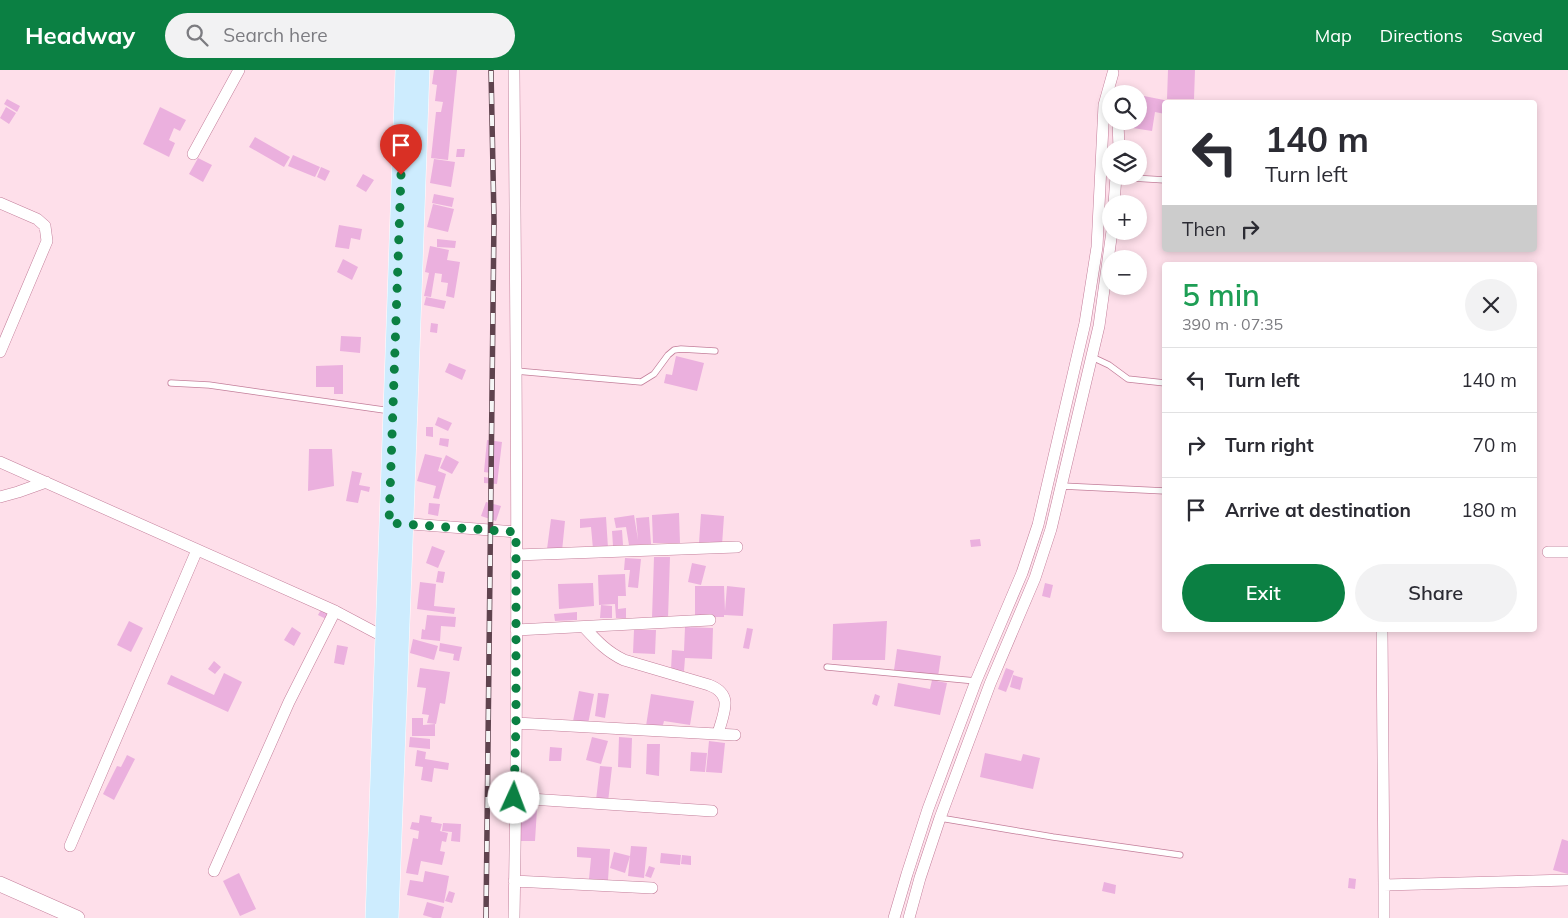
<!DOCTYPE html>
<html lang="en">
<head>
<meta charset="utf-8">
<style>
  :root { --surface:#fff; --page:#f2f2f3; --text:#2b2b33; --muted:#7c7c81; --line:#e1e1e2; --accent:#0b8043 }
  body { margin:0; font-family:Mulish,sans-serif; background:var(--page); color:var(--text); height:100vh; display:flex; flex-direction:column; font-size:19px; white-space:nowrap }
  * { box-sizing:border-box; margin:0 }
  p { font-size:16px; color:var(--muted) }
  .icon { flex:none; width:28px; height:28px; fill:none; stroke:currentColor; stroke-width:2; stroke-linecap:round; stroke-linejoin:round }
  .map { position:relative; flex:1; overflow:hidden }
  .drawer { position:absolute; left:1162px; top:192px; width:375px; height:370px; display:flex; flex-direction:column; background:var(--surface); border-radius:5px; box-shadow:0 2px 8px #0003 }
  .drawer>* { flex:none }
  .top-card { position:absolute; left:1162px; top:30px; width:375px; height:152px; border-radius:5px; box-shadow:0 2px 8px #0003; background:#fff; color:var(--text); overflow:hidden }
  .tools { position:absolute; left:1102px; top:15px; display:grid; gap:10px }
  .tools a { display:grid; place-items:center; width:45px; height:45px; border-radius:50%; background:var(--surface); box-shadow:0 2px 8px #0003; font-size:25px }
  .pin { position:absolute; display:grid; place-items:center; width:42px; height:42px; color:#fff; margin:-51px -21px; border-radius:50% 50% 50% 0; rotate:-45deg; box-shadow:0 0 5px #0007 }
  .pin .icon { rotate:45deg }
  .me { position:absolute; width:55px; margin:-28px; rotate:2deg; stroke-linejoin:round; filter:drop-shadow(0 0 4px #0008) }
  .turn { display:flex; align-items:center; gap:18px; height:105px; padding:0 20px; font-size:22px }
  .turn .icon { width:65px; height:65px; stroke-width:2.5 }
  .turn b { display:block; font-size:35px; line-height:42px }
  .then { display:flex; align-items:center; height:48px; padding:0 20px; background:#0003; gap:10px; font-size:19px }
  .round { display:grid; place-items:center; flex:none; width:52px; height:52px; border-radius:26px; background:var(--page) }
  .headline { display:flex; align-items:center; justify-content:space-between; height:85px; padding:0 20px }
  h1 { font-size:30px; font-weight:600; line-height:38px; color:#1e9e55 }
  .primary-button { display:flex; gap:10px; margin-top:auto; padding:10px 20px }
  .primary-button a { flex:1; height:58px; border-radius:30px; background:var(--accent); color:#fff; font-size:20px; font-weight:600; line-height:58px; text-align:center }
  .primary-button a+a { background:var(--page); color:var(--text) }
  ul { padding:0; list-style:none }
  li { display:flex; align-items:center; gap:15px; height:65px; padding:0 20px; border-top:1px solid var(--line) }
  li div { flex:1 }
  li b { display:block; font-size:19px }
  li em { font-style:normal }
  header { display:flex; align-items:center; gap:30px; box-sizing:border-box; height:70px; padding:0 25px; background:var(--accent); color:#fff }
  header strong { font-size:24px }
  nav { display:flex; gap:28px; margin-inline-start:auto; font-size:18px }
  .search { width:350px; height:45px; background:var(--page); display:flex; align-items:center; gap:12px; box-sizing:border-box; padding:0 18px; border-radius:28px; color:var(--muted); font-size:19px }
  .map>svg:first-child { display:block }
</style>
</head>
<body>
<header>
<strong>Headway</strong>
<div class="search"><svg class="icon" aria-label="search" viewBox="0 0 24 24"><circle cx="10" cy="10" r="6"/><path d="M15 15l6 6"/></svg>Search here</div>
<nav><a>Map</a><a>Directions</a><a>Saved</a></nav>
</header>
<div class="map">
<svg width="1568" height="848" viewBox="0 0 1568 848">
  <rect width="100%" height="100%" fill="#fedfea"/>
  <path fill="#ebb0de" d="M434,0H457L448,90L431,88L436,42H441L443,32L435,31L437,15L432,14Z
    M1168,0H1195L1194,29H1167Z
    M1139,25L1174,32H1165V44L1155,42L1152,61L1133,58L1134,51H1139Z
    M7,29L20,36L17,42L4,34Z
    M6,37L16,43L9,54L0,48Z
    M160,37L186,50L180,61L174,58L169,70L175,73L169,87L143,74Z
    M255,67L290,87L284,97L249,77Z
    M457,79H465L464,87H456Z
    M293,85L320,97L315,107L288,96Z
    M198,88L212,95L203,112L189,104Z
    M434,89L455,92L451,117L430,113Z
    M321,97L330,101L325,111L317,107Z
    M363,104L374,110L366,122L356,116Z
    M434,124L454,128L452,137L432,133Z
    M433,134L454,139L448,162L427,157Z
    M339,155L362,159L360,170L351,168L349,179L335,177Z
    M437,169L456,171L455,178L437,177Z
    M430,176L449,180L447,190L460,192L454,228L446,226L448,213L441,212L442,204L435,203L431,227L424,226L429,203L425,202Z
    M343,189L358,197L352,210L337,202Z
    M426,227L446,231L444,239L424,235Z
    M431,253L438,254L437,263L430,262Z
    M341,266L361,267L360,283L340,281Z
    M676,286L704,293L697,321L664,313L666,304L672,305Z
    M449,293L466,300L462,310L445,302Z
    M343,295V324H334V317H316V296Z
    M438,347L452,353L448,361L435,355Z
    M426,357H433V367L426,366Z
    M440,368L449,369L448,377L439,375Z
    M487,370L502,372L497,414L484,413V407L491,408V403L484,402Z
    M309,379H332L334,416L308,421Z
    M425,384L442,388L438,401L446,404L439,429L433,428L436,416L417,411Z
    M446,385L459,392L452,404L440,398Z
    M352,401L362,403L359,415L370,417L369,422L361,420L358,433L346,431Z
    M486,432L501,436L496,451L481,446Z
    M429,433L440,434L438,446L428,444Z
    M679,443L680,473H653L652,445Z
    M701,444L724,446L722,475L699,473Z
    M634,445L638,470L636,448L649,447L651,474L629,475L626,457L616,458L614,448Z
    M606,447L608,478L593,479L591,457L580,458V449Z
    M551,449L565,451L562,481L547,479Z
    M622,460L623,475L613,476L612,461Z
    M980,469L981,476L971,477L970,470Z
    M432,476L445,481L438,498L426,493Z
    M654,487H670L668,548H652Z
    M625,488L641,489L638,518L628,517L630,500H624Z
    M692,493L706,496L701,515L688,512Z
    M438,501L445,502L443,513L436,512Z
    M625,504L626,526H618V539L626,538V548H616L615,534L599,535L598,505Z
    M420,512L436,514L434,536L455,538L454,544L417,539Z
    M593,513L594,536L559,539L558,514Z
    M1045,513L1053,515L1050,528L1042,526Z
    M695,516H724L725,541L727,516L745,518L743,546L724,545V547H695Z
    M601,535L612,536V548H600Z
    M323,536L331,540L326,549L318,545Z
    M577,542V550L555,551L554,544Z
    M427,545L456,547L455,557L441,556L440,571L421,569L422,559L425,560Z
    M129,551L143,558L131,582L117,575Z
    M887,551L885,590H832L833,554Z
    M292,557L301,563L294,576L284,570Z
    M685,557L713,558L712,589L685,588L684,601L671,600L672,580L684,581Z
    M747,558L753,559L749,579L743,578Z
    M634,560H656L655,584L633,583Z
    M413,569L438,576L434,590L410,583Z
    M440,573L462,577L459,591L453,590L454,584L439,581Z
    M337,575L348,577L344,595L334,593Z
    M897,579L941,586L938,607L894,600Z
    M214,591L221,597L215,604L208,599Z
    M420,598L450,602L445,634L440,633L436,654L427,653L429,645L422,644L426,618L417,617Z
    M1006,598L1014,601L1006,622L998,619Z
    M224,603L242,612L228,642L167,614L171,605L214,625Z
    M1013,605L1023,608L1020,620L1010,617Z
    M932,610L947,613L940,645L894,636L898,613L930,619Z
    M579,621L594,624L588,654L573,651Z
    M598,623L609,624L605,648L595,646Z
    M651,624L694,631L690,655L664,651L662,659L646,656Z
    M875,624L880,626L877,636L872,634Z
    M412,648H423V655L435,654V666H412Z
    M410,667L430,669V679L409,677Z
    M592,667L608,671L601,694L586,690Z
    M619,667L632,668L631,698L618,697Z
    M709,671L725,673L722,703L706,702Z
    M647,674H660L659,706L646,704Z
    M550,677L562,678L561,691H549Z
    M417,680L426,682L425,689L449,693L448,700L434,698L432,712L421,710L423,697L415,696Z
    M691,682L707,683L705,702L690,701Z
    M985,683L1021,691L1023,684L1040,688L1033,719L980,707Z
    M127,685L135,689L114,730L103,724L117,696L121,697Z
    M600,696L612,697L608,732L596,730Z
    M518,738L537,739L535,771H517Z
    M420,745L432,747L431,752L442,754L440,761L448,763L446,772L442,771L440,781L445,782L442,795L421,791L418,805L406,803L413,768L418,769L419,761L410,759L412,752L419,753Z
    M443,753L461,754L460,772L451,771L452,762L442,761Z
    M1562,769L1568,771V804L1553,800Z
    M631,776L647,777L644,808L628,806Z
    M577,777L610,779L608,810L589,809L591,788L577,787Z
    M614,782L630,786L625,803L610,798Z
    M661,783L681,785L680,795L660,793Z
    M682,785L691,786V795L681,794Z
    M649,796L655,798L651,808L645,806Z
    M425,801L449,806L444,833L407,825L410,810L423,812Z
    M239,803L256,839L240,846L223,811Z
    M1349,808L1356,809L1355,819L1348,818Z
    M1104,812L1116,815L1115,824L1102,821Z
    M449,821L455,823L452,833L445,831Z
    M427,832L444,837L441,848H433L423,845Z"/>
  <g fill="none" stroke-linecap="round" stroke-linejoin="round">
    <g stroke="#c37e9a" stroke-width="7">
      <path id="service" d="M1116,107L1165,110
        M1092,287L1109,295L1128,309L1165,313
        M516,301L641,312L654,304L668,285L674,280L681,279L715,281
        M171,313L209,315L391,341
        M1062,416L1165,421
        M827,597L976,611
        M940,748L1053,767L1180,785"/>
    </g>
    <g stroke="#c37e9a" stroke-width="12">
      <path id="minor" d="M514,0C516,283 519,565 514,848
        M1118,51L1119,79
        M193,84L239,0
        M0,133L37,149L45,156L47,171L0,282
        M1114,134L1116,106
        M0,392L335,541L384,567
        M0,427L18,422L46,412
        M398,453L516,462
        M1548,482H1568
        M516,485L737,477
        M584,557C597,571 607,582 624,590L709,615C735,625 723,643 718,664
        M516,560L710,550
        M1382,560L1384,815
        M516,653L735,665
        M515,728L712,741
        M70,776L197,480
        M214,801L289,632L335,541
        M514,811L652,818
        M894,848L907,804L928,739L976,611L1022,503L1038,455L1085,253L1097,177L1104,35L1113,3
        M909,848L920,808L940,748L990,614L1035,508L1051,459L1099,256L1112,161
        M1384,848V815L1568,810"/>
    </g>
    <g stroke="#c37e9a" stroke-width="16">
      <path id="tertiary" d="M0,814L77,848"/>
    </g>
    <g stroke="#fff" stroke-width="20">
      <path id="primary" d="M375,848L405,0
        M389,848C399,565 411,283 420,0"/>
    </g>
    <use href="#service" stroke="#fff" stroke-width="5.5"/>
    <use href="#minor" stroke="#fff" stroke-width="11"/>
    <use href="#tertiary" stroke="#fff" stroke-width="15"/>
    <use href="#primary" stroke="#cdecfe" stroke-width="19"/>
    <g stroke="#5f434e" stroke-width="5.5">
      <path id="rail" d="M486,848L494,150L491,0"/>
    </g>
    <use href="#rail" stroke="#f6f6f6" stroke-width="4" stroke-dasharray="11" stroke-linecap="butt"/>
  </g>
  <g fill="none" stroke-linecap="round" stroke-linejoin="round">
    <path stroke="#0b8043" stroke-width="9" stroke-dasharray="0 16.2" d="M401,105L389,453L516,462V653L514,728"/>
  </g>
</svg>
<div class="tools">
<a><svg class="icon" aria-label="search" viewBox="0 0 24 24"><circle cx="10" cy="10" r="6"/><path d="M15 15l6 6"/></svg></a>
<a><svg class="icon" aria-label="layers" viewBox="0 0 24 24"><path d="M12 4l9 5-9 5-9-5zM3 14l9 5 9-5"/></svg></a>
<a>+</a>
<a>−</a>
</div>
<div class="pin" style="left:401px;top:105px;background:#d93025"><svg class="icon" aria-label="arrive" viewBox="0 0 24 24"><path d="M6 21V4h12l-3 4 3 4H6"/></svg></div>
<svg class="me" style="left:514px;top:728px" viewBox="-20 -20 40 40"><circle r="19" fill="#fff"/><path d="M0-13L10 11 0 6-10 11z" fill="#0b8043"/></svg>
<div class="top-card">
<div class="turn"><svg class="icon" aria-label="left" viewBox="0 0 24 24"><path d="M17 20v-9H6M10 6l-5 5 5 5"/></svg><div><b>140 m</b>Turn left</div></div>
<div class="then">Then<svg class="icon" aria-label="right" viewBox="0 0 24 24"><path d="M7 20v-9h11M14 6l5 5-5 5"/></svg></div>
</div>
<section class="drawer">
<div class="headline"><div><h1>5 min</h1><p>390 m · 07:35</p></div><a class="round"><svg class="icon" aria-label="close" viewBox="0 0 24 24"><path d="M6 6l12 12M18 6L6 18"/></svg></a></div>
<ul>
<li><svg class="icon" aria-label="left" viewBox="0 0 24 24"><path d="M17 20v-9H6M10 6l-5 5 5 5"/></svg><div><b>Turn left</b></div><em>140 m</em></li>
<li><svg class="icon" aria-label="right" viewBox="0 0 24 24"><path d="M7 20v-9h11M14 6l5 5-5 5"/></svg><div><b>Turn right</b></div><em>70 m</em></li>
<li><svg class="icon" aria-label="arrive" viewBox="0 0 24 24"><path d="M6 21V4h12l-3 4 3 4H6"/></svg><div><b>Arrive at destination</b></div><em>180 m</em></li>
</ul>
<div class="primary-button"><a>Exit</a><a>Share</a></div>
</section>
</div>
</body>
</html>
